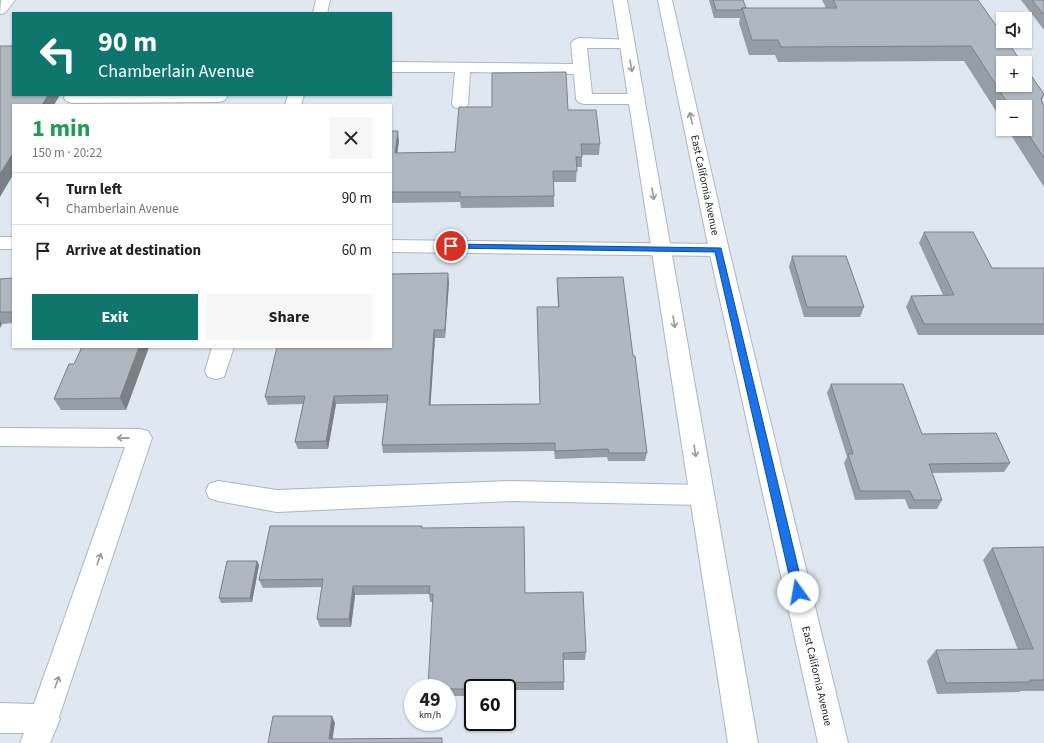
<!DOCTYPE html>
<html lang="en">
<head>
<meta charset="utf-8">
<style>
  :root { --surface:#fff; --page:#f6f6f6; --text:#222; --muted:#767676; --line:#e0e0e0; --accent:#0f766e }
  body { margin:0; font-family:"Source Sans 3",sans-serif; background:var(--page); color:var(--text); height:100vh; display:flex; flex-direction:column; font-size:15px; white-space:nowrap }
  * { box-sizing:border-box; margin:0 }
  p { font-size:13px; color:var(--muted) }
  .icon { flex:none; width:22px; height:22px; fill:none; stroke:currentColor; stroke-width:2; stroke-linecap:round; stroke-linejoin:round }
  .map { position:relative; flex:1; overflow:hidden }
  .side { position:absolute; left:12px; top:104px; width:380px; height:244px; display:flex; flex-direction:column; background:var(--surface); border-radius:0px; box-shadow:0 1px 3px #0004 }
  .side>* { flex:none }
  .banner { position:absolute; left:12px; top:12px; width:380px; height:84px; border-radius:0px; box-shadow:0 1px 3px #0004; background:#0f766e; color:#fff; overflow:hidden }
  .tools { position:absolute; left:996px; top:12px; display:grid; gap:8px }
  .tools a { display:grid; place-items:center; width:36px; height:36px; border-radius:0px; background:var(--surface); box-shadow:0 1px 3px #0004; font-size:20px }
  .speed { position:absolute; left:404px; top:679px; display:flex; gap:8px; font-size:20px; font-weight:700; text-align:center }
  .speed>* { display:grid; place-content:center; width:52px; height:52px; border-radius:50%; background:var(--surface); box-shadow:0 1px 3px #0004; line-height:1 }
  .speed small { font-size:10px; font-weight:400 }
  .speed .limit { border:2px solid #111; border-radius:6px; background:#fff; color:#111 }
  .pin { position:absolute; display:grid; place-items:center; width:34px; height:34px; color:#fff; margin:-17px; border:2px solid #fff; border-radius:50%; box-shadow:0 1px 4px #0007 }
  .me { position:absolute; width:44px; margin:-22px; rotate:347deg; stroke-linejoin:round; filter:drop-shadow(0 0 3px #0008) }
  .turn { display:flex; align-items:center; gap:14px; height:84px; padding:0 20px; font-size:18px }
  .turn .icon { width:52px; height:52px; stroke-width:2.5 }
  .turn b { display:block; font-size:28px; line-height:34px }
  .round { display:grid; place-items:center; flex:none; width:42px; height:42px; border-radius:0px; background:var(--page) }
  .summary { display:flex; align-items:center; justify-content:space-between; height:68px; padding:0 20px }
  h1 { font-size:24px; font-weight:700; line-height:30px; color:#1e9e55 }
  .button { display:flex; gap:8px; margin-top:auto; padding:8px 20px }
  .button a { flex:1; height:46px; border-radius:0px; background:var(--accent); color:#fff; font-size:16px; font-weight:700; line-height:46px; text-align:center }
  .button a+a { background:var(--page); color:var(--text) }
  ul { padding:0; list-style:none }
  li { display:flex; align-items:center; gap:12px; height:52px; padding:0 20px; border-top:1px solid var(--line) }
  li div { flex:1 }
  li b { display:block; font-size:15px }
  li em { font-style:normal }
  .map>svg:first-child { display:block }
</style>
</head>
<body>
<div class="map">
<svg width="1044" height="743" viewBox="0 0 1044 743">
  <rect width="100%" height="100%" fill="#dfe8f1"/>
  <g fill="none" stroke-linecap="round" stroke-linejoin="round">
    <g stroke="#adb6be" stroke-width="2">
      <path id="minor" d="M1,0H15L5,13L0,14Z
        M316,0H330L327,13H313Z
        M579,38L632,40L635,43L632,46L627,48H587L592,94H637L643,96L645,99L643,102L637,104H584L578,102L576,99L574,74L470,72L468,104L466,107L460,109L454,107L452,104L455,72H391V62L573,64L571,43L574,40Z
        M65,95H226L227,97L225,100L219,102L72,103L66,101L64,98Z
        M288,95H304L301,105H285Z
        M0,237H13V249H0Z
        M391,240L719,244L726,245L729,250L726,255L719,256L391,252Z
        M212,347H234L224,377L216,379L208,377L205,371Z
        M0,428L140,429L148,431L152,438L59,717L60,719L50,743H20L24,733H0V703L34,704L125,447L0,446Z
        M218,481L277,490L511,481L702,485L711,488L714,495L711,502L702,505L511,501L277,512L218,501L209,498L206,491L209,484Z"/>
    </g>
    <g stroke="#adb6be" stroke-width="2">
      <path id="major" d="M613,0H627L758,743H728Z
        M658,0H672L729,250L848,743H818L709,250Z"/>
    </g>
    <use href="#minor" fill="#fff" fill-rule="evenodd"/>
    <use href="#major" fill="#fff" fill-rule="evenodd"/>
  </g>
  <path fill="#969ea5" d="M709,0H743L746,8H826L822,0H978L1044,95L1042,100L1043,104H1044V187L1007,129H1025V107H1003V122L964,61L778,62L775,55H749L739,23L740,18H714Z
    M1021,0H1044V30Z
    M568,110L600,144L599,155H582V167H577L576,182H553L554,196V207L461,208L460,202L391,203V131L399,141L397,153L455,152Z
    M924,232L992,268H1044V335H918L906,307L911,296L943,295L919,243Z
    M792,256L864,307L860,317H804L789,267Z
    M13,278V323L2,324L0,328V279Z
    M557,278L633,356L647,453L645,461H608L607,457L555,459L554,451L383,453L382,445L387,403L336,404L328,449H298L295,442L303,404L268,405L265,397L449,282L445,338H435L430,405L540,404L537,307H558L557,286Z
    M82,347H149L126,410H61L54,399L74,364Z
    M831,384L922,434L1010,463L1004,472L932,473L942,500L937,509H909L905,499L855,500L844,463L847,457L827,393Z
    M422,528L525,593L586,652L585,660H564V690H507V688H473V690H466V696H447V688L433,602H430L429,594L355,595L351,627H320L317,619L322,587L263,588L259,580Z
    M1044,547V691H1021L1019,692L937,694L927,661L936,650H1018L983,560L992,548Z
    M257,561L259,565L252,602L221,603L219,598Z"/>
  <path fill="#7a8186" d="M48,95H60L54,105H42Z
    M398,131L399,141L396,163L395,153Z
    M13,153V175L0,197V174Z
    M448,273L449,282L445,338V330Z
    M0,320L2,324L0,328Z
    M434,330L435,338L430,413L429,405Z
    M139,347H149L126,410L120,398Z
    M334,396L336,404L328,449L326,441Z
    M257,561L259,565L252,602L250,598Z
    M353,586L355,595L351,627L349,619Z
    M332,716L335,723L332,743L329,739Z"/>
  <path fill="#afb8c0" stroke="#7a8186" d="M713,0H743L746,8H742L741,10H716Z
    M833,0H978L1003,35V41H1007L1022,63H1003V85H1025V67L1044,94L1041,99L1043,104H1044V158L1025,129V107H1010L971,46L781,47L778,40H752L742,8H837Z
    M1032,0H1044V15Z
    M0,46H13V95H48L42,105H13V153L0,174Z
    M566,72L568,110H596L600,144H581L582,157H576L577,171H553L554,196L460,197V192H391V131H398L395,153L455,152L459,107H492V73Z
    M924,232H973L992,268H1044V324H924L911,296L954,295Z
    M792,256H846L864,307H807Z
    M448,273L445,330H434L429,405L540,404L537,307H559L557,278L623,277L633,356H635L647,453H609L608,449L555,451V443L382,445L388,395L334,396L326,441L295,442L305,396L265,397L277,347H391V274Z
    M13,278V312H0V279Z
    M82,347H139L120,398L54,399L69,364H74Z
    M831,384H903L922,434L996,433L1010,463L929,464L942,500H914L910,491H860L848,454H853Z
    M270,526H422V528L524,527L525,593L583,592L586,652L563,653L564,682L465,683V689H447V688H428L433,594H429L430,586H353L349,619H317L323,579L259,580Z
    M1044,547V680H1030V682L946,683L936,650L1033,649L992,548Z
    M227,561H257L250,598H219Z
    M273,716H332L329,739L442,738V743H268Z"/>
  <defs><path id="oneway-shaft" d="M-6 0H5M1.5-3L5.5 0L1.5 3" fill="none" stroke-width="1.6" stroke-linecap="round" stroke-linejoin="round"/></defs>
  <g stroke="#969899">
    <use href="#oneway-shaft" transform="translate(631 66) rotate(80)"/>
    <use href="#oneway-shaft" transform="translate(691 118) rotate(-102)"/>
    <use href="#oneway-shaft" transform="translate(653 194) rotate(80)"/>
    <use href="#oneway-shaft" transform="translate(674 322) rotate(81)"/>
    <use href="#oneway-shaft" transform="translate(123 438) rotate(-179)"/>
    <use href="#oneway-shaft" transform="translate(695 451) rotate(81)"/>
    <use href="#oneway-shaft" transform="translate(99 559) rotate(-71)"/>
    <use href="#oneway-shaft" transform="translate(57 682) rotate(-71)"/>
  </g>
  <path fill="#1a73e8" stroke="#114b97" d="M451,244L721,248L804,592L802,596L798,598L794,596L793,592L715,252L448,248V245Z"/>
  <g text-anchor="middle" dominant-baseline="central" stroke-width="3" stroke-linejoin="round" paint-order="stroke">
    <g font-size="11" fill="#16191c" stroke="#fff">
      <text transform="translate(705 185) rotate(78)">East California Avenue</text>
      <text transform="translate(817 676) rotate(77)">East California Avenue</text>
    </g>
  </g>
</svg>
<div class="tools">
<a><svg class="icon" aria-label="sound" viewBox="0 0 24 24"><path d="M4 9h4l5-4v14l-5-4H4zM17 9q2 3 0 6"/></svg></a>
<a>+</a>
<a>−</a>
</div>
<div class="speed"><div>49<small>km/h</small></div><div class="limit">60</div></div>
<div class="pin" style="left:451px;top:246px;background:#d93025"><svg class="icon" aria-label="arrive" viewBox="0 0 24 24"><path d="M6 21V4h12l-3 4 3 4H6"/></svg></div>
<svg class="me" style="left:798px;top:592px" viewBox="-20 -20 40 40"><circle r="19" fill="#fff"/><path d="M0-13L10 11 0 6-10 11z" fill="#1a73e8"/></svg>
<div class="banner">
<div class="turn"><svg class="icon" aria-label="left" viewBox="0 0 24 24"><path d="M17 20v-9H6M10 6l-5 5 5 5"/></svg><div><b>90 m</b>Chamberlain Avenue</div></div>
</div>
<section class="side">
<div class="summary"><div><h1>1 min</h1><p>150 m · 20:22</p></div><a class="round"><svg class="icon" aria-label="close" viewBox="0 0 24 24"><path d="M6 6l12 12M18 6L6 18"/></svg></a></div>
<ul>
<li><svg class="icon" aria-label="left" viewBox="0 0 24 24"><path d="M17 20v-9H6M10 6l-5 5 5 5"/></svg><div><b>Turn left</b><p>Chamberlain Avenue</p></div><em>90 m</em></li>
<li><svg class="icon" aria-label="arrive" viewBox="0 0 24 24"><path d="M6 21V4h12l-3 4 3 4H6"/></svg><div><b>Arrive at destination</b></div><em>60 m</em></li>
</ul>
<div class="button"><a>Exit</a><a>Share</a></div>
</section>
</div>
</body>
</html>
